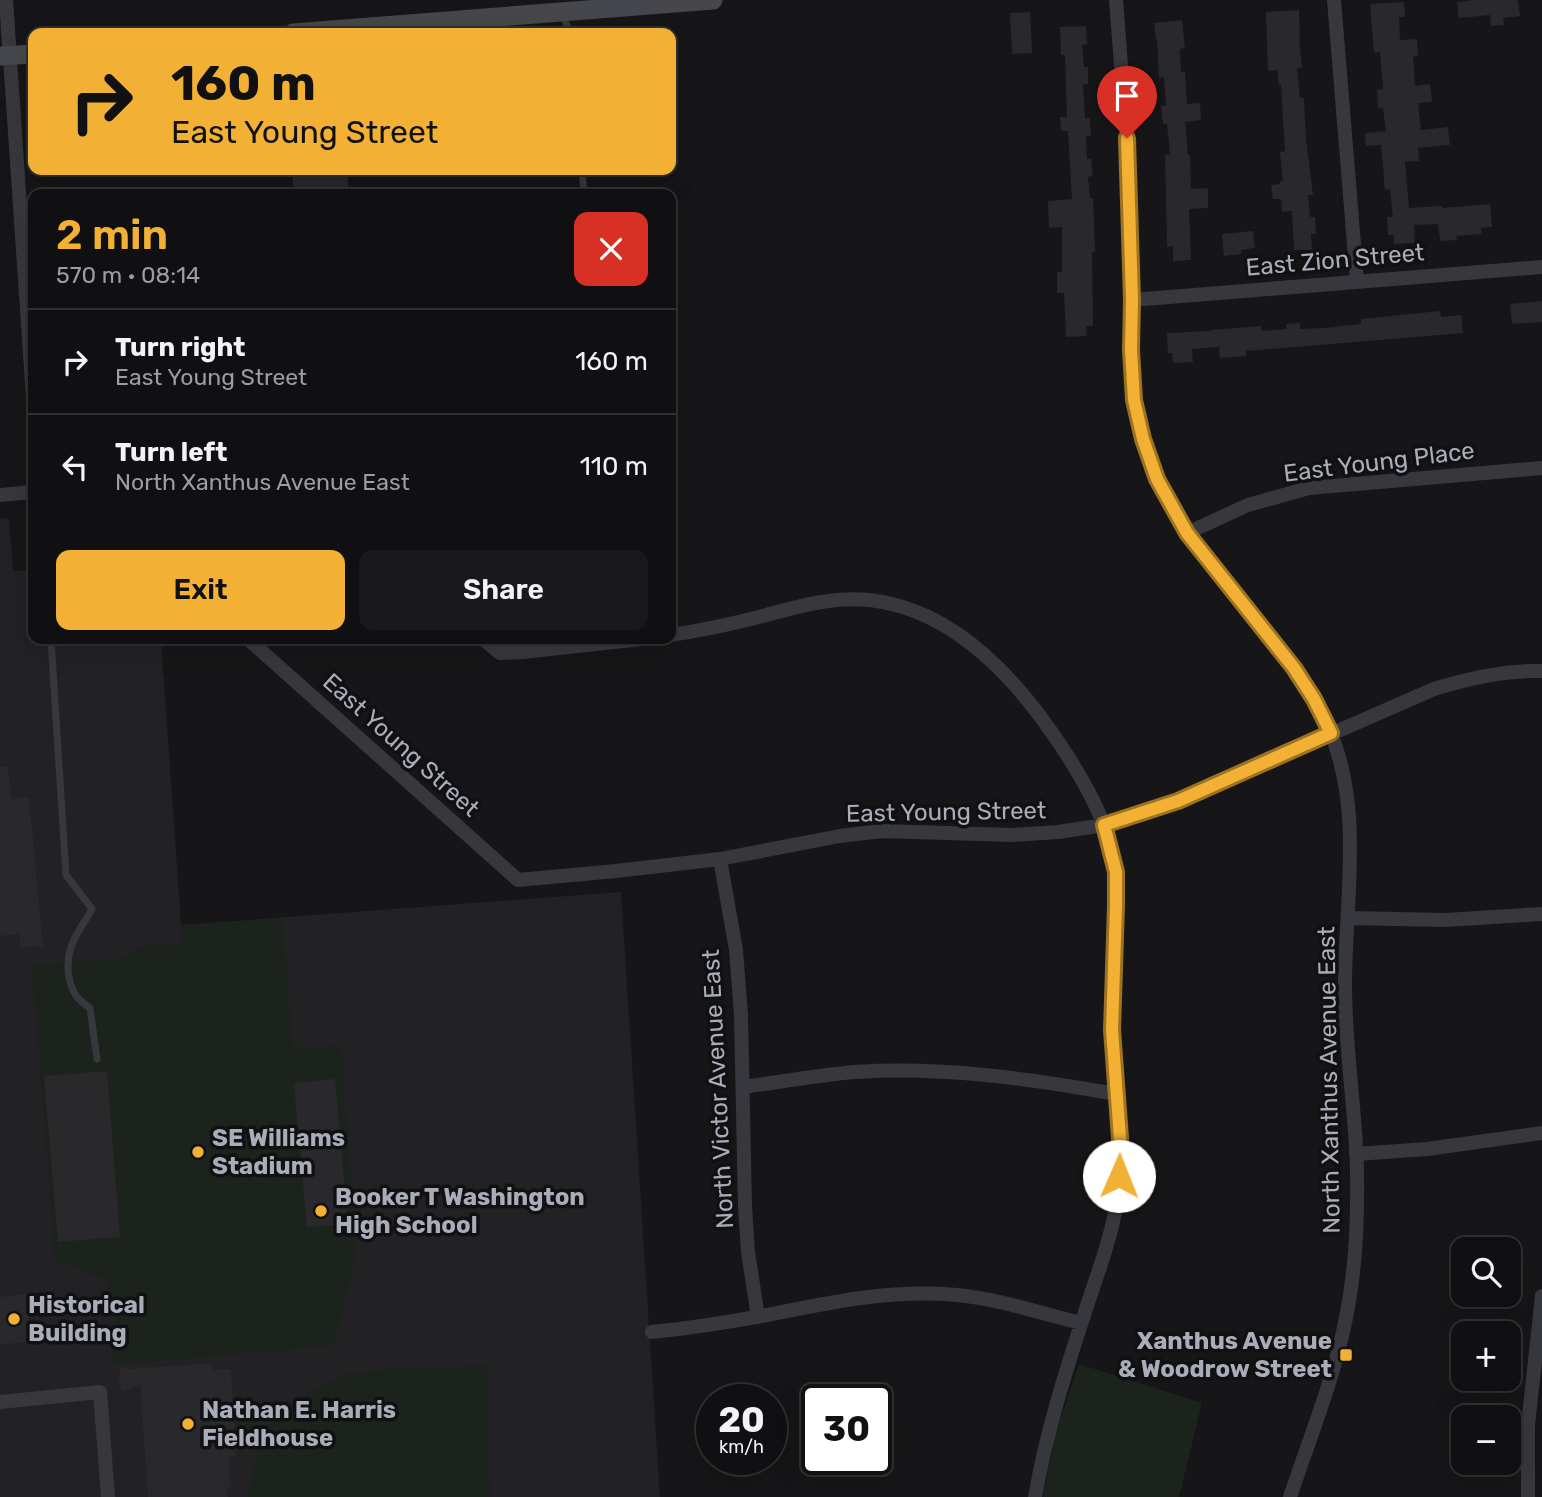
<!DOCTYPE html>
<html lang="en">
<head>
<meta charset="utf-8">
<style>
  :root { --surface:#101012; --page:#19191b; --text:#f1f3f6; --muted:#9c9d9f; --line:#303032; --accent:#f2b134 }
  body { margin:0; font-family:Rubik,sans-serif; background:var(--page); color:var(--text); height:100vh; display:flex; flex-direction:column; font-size:26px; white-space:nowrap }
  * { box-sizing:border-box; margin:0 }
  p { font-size:23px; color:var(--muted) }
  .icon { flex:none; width:38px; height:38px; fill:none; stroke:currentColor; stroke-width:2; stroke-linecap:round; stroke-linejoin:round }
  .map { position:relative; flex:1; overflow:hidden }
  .side { position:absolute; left:28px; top:189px; width:648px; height:455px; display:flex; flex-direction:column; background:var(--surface); border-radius:14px; box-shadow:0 7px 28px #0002,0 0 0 2px var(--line) }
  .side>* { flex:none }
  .guide { position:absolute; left:28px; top:28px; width:648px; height:147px; border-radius:14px; box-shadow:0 7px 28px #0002,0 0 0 2px var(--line); background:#f2b134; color:#111; overflow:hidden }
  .buttons { position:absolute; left:1451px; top:1237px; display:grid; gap:14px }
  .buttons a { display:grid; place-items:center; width:70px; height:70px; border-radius:14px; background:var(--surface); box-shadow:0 7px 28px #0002,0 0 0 2px var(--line); font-size:35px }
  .speed { position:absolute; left:696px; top:1384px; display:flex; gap:14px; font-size:35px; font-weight:700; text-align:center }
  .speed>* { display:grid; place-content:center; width:91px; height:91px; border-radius:50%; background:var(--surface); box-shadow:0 7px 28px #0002,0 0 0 2px var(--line); line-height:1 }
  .speed small { font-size:18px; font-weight:400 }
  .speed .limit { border:4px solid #111; border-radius:10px; background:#fff; color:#111 }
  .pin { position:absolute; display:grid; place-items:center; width:60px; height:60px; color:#fff; margin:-72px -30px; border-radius:50% 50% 50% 0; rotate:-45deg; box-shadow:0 0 7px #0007 }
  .pin .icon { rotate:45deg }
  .me { position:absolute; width:77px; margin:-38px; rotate:1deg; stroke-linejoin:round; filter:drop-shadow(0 0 5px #0008) }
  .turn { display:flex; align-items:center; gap:24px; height:147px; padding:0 28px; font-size:32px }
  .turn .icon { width:91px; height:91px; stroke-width:2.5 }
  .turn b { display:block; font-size:49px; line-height:60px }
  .round { display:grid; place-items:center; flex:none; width:74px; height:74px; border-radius:14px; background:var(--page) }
  .head { display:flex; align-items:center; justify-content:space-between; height:119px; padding:0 28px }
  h1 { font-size:42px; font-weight:600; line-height:52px; color:var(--accent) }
  .primary-button { display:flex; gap:14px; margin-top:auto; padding:14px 28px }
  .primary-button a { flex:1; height:80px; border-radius:14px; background:var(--accent); color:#111; font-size:28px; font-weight:600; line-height:80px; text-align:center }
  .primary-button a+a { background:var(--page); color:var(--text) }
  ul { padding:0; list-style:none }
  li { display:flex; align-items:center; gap:21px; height:105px; padding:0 28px; border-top:2px solid var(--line) }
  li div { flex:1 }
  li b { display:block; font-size:26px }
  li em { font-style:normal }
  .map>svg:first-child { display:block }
</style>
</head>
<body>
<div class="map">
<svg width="1542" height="1497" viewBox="0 0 1542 1497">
  <rect width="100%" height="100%" fill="#161618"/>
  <path fill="#222225" d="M9,518L13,571L33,570V639H161L181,925L621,892L660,1497H0V519Z"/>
  <path fill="#1c231d" d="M282,918L293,1048L341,1045L356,1256L334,1345L113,1365L107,1280L55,1260L32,965L124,958L139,947L182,944L181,926Z
    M1079,1364L1202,1403L1179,1497H1043L1056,1432Z
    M487,1365L490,1497H249L253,1465L272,1423L296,1398L352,1372Z"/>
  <path fill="#29292c" d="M1474,0H1518L1520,16L1503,18L1504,25L1491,26L1490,15L1459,18L1457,2Z
    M1404,2L1405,17H1399L1400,40L1417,39L1418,56L1413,57L1415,86L1430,84L1432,102L1418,103L1421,130L1448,127L1450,145L1418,148L1419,161L1405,162L1409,208L1442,206V208L1490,204L1492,227L1481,228V234L1456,236L1457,240L1440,241L1438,224L1414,225L1415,243L1394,244V235H1388L1387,217H1393L1390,189L1385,190L1381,145L1366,146L1365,133L1386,131L1383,108H1378L1377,90L1383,89L1380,52L1374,53L1370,4Z
    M1299,10L1300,35H1299L1302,68H1297L1300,98H1304L1306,138L1311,179L1313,195H1308L1310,217H1315L1316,234H1311L1312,250H1294L1292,211L1282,212L1281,199H1273L1271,185L1280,184V181H1283L1280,152L1285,151L1281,85L1279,86L1277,70L1268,71L1266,12Z
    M1030,12L1032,53L1012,54L1010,13Z
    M1182,20L1185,48L1180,49L1181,72H1185L1187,104L1200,103L1201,120L1185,122L1188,155H1190L1191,189L1208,188V208L1189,209L1191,260L1173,261V246L1167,247L1165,155H1170L1167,124H1163L1161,106H1166L1164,77L1159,78L1157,40H1156L1154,23Z
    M1086,26L1087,44L1082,45L1084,67H1088V84H1083L1085,118H1090L1091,136H1086L1087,159L1091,158L1093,176L1088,177L1090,198H1093L1094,226L1095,252H1092L1093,326H1086L1087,336L1066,337L1064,293H1057V272H1062V227L1049,228L1048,201L1072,199L1068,131H1061L1060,117H1067L1065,55H1061L1060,27Z
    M292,170H347L349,194H294Z
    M1253,231L1255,248L1241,250V254L1224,256L1222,234Z
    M1542,301V322L1512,324L1510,304Z
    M1440,311L1441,317L1461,315L1463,333L1246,351V356L1220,358L1219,347L1192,349L1193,362L1173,363L1172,353H1168L1167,333L1210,331V330L1261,326V331L1287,329L1286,324L1300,323V329L1325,328L1361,324V319Z
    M8,766L11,799L29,797L43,946L21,948L19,934L0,936V767Z
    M107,1071L120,1237L58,1242L44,1076Z
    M335,1079L348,1224L307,1227L294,1083Z
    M26,1294L31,1341L0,1345V1297Z
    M212,1363L213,1370L231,1369L236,1456H229L231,1487H227L228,1497H148L140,1385L122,1392L118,1379L121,1367L130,1369Z"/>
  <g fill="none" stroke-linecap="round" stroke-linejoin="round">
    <path stroke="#37383d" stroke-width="7" d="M563,13L569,33
      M582,170L584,194
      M51,639L66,875L92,909C78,933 64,948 69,977C72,993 77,999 90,1008L97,1059"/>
    <path stroke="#37383d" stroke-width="14" d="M6,0L33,398
      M1116,0C1122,79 1129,157 1131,236C1131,257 1132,278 1132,299C1133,347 1130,393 1144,440C1165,515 1216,572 1264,631C1287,660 1310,689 1326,722C1364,803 1346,893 1345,979C1344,1052 1359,1126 1357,1199C1357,1244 1353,1288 1343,1332C1330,1388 1308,1443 1290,1497
      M1334,0L1357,281
      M1132,300L1542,267
      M0,495L33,492
      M1187,533L1248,505L1309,488L1542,468
      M670,635C699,631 727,625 755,618C793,608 830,596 870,600C958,610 1022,685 1067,755C1090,791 1111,830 1116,874C1121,927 1109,981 1112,1034C1115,1093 1127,1154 1115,1212C1109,1246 1095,1280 1085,1312C1065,1373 1046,1434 1035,1497
      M248,639L518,880L616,871L720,859L840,836L882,831L1011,835L1058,832L1104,825L1178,801L1434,689C1469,678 1506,670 1542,671
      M483,639L500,653L523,652L641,639
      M720,859L736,950L741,1015L745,1207L748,1252L758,1317
      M1348,918L1446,920L1542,914
      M743,1087C780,1082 818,1075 855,1072C942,1066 1031,1079 1116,1094
      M1356,1154L1427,1149L1542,1133
      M652,1332C691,1328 729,1322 767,1315C832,1302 891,1289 957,1295C999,1299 1040,1313 1081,1323
      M0,1402L100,1392L108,1497
      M1528,1497V1425L1542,1296"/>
    <path stroke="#45474d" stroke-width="19" d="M293,33L713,0
      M0,56L33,54"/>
  </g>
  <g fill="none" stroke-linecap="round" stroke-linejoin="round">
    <g stroke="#9d7322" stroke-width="18">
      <path id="route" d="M1119,1176L1120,1138L1112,1030L1116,906V872L1104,825L1178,801L1331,733L1314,699L1294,668L1187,533L1157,479L1143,439L1134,400L1131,350L1132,300L1127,138"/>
    </g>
    <use href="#route" stroke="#f2b134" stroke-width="12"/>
  </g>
  <g fill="#f2b134" stroke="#111113" stroke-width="2.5">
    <circle cx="198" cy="1152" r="7"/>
    <circle cx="321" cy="1211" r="7"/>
    <circle cx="14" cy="1319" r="7"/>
    <rect x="1339" y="1348" width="14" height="14" rx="3.5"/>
    <circle cx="188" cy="1424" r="7"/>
  </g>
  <g text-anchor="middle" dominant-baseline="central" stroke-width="7" stroke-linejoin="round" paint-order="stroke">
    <g font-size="24" fill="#a8adb8" stroke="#111113">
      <text transform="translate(1335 260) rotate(-5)">East Zion Street</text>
      <text transform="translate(1379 462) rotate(-7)">East Young Place</text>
      <text transform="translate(401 745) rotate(42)">East Young Street</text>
      <text transform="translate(946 812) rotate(-1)">East Young Street</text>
      <text transform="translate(1329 1080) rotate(-91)">North Xanthus Avenue East</text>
      <text transform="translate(718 1089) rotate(-93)">North Victor Avenue East</text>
    </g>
    <g font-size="24" font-weight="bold" fill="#a8adb8" stroke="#111113" text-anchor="start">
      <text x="212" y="1138">SE Williams<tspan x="212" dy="28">Stadium</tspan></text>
      <text x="335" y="1197">Booker T Washington<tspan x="335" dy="28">High School</tspan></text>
      <text x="28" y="1305">Historical<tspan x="28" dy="28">Building</tspan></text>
      <text x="1332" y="1341" text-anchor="end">Xanthus Avenue<tspan x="1332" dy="28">&amp; Woodrow Street</tspan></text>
      <text x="202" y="1410">Nathan E. Harris<tspan x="202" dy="28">Fieldhouse</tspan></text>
    </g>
  </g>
</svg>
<div class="buttons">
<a><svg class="icon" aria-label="search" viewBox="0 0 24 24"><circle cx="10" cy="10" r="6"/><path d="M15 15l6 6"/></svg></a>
<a>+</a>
<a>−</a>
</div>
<div class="speed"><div>20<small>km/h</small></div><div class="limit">30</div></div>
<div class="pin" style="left:1127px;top:138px;background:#d93025"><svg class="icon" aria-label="arrive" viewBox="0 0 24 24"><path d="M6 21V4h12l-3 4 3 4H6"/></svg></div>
<svg class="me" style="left:1119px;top:1176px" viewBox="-20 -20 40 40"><circle r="19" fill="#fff"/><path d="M0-13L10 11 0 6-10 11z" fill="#f2b134"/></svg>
<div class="guide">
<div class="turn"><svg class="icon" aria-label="right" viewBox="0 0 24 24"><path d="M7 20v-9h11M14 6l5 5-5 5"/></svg><div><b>160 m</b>East Young Street</div></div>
</div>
<section class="side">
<div class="head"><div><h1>2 min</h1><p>570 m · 08:14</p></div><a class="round" style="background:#d93025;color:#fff"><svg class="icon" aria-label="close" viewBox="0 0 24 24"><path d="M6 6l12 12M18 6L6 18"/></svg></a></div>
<ul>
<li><svg class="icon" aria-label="right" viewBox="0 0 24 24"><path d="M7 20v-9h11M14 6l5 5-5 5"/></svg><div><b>Turn right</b><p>East Young Street</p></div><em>160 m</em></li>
<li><svg class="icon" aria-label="left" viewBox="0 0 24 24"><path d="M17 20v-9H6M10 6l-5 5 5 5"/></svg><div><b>Turn left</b><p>North Xanthus Avenue East</p></div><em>110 m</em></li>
</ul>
<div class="primary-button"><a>Exit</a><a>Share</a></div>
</section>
</div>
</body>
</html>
